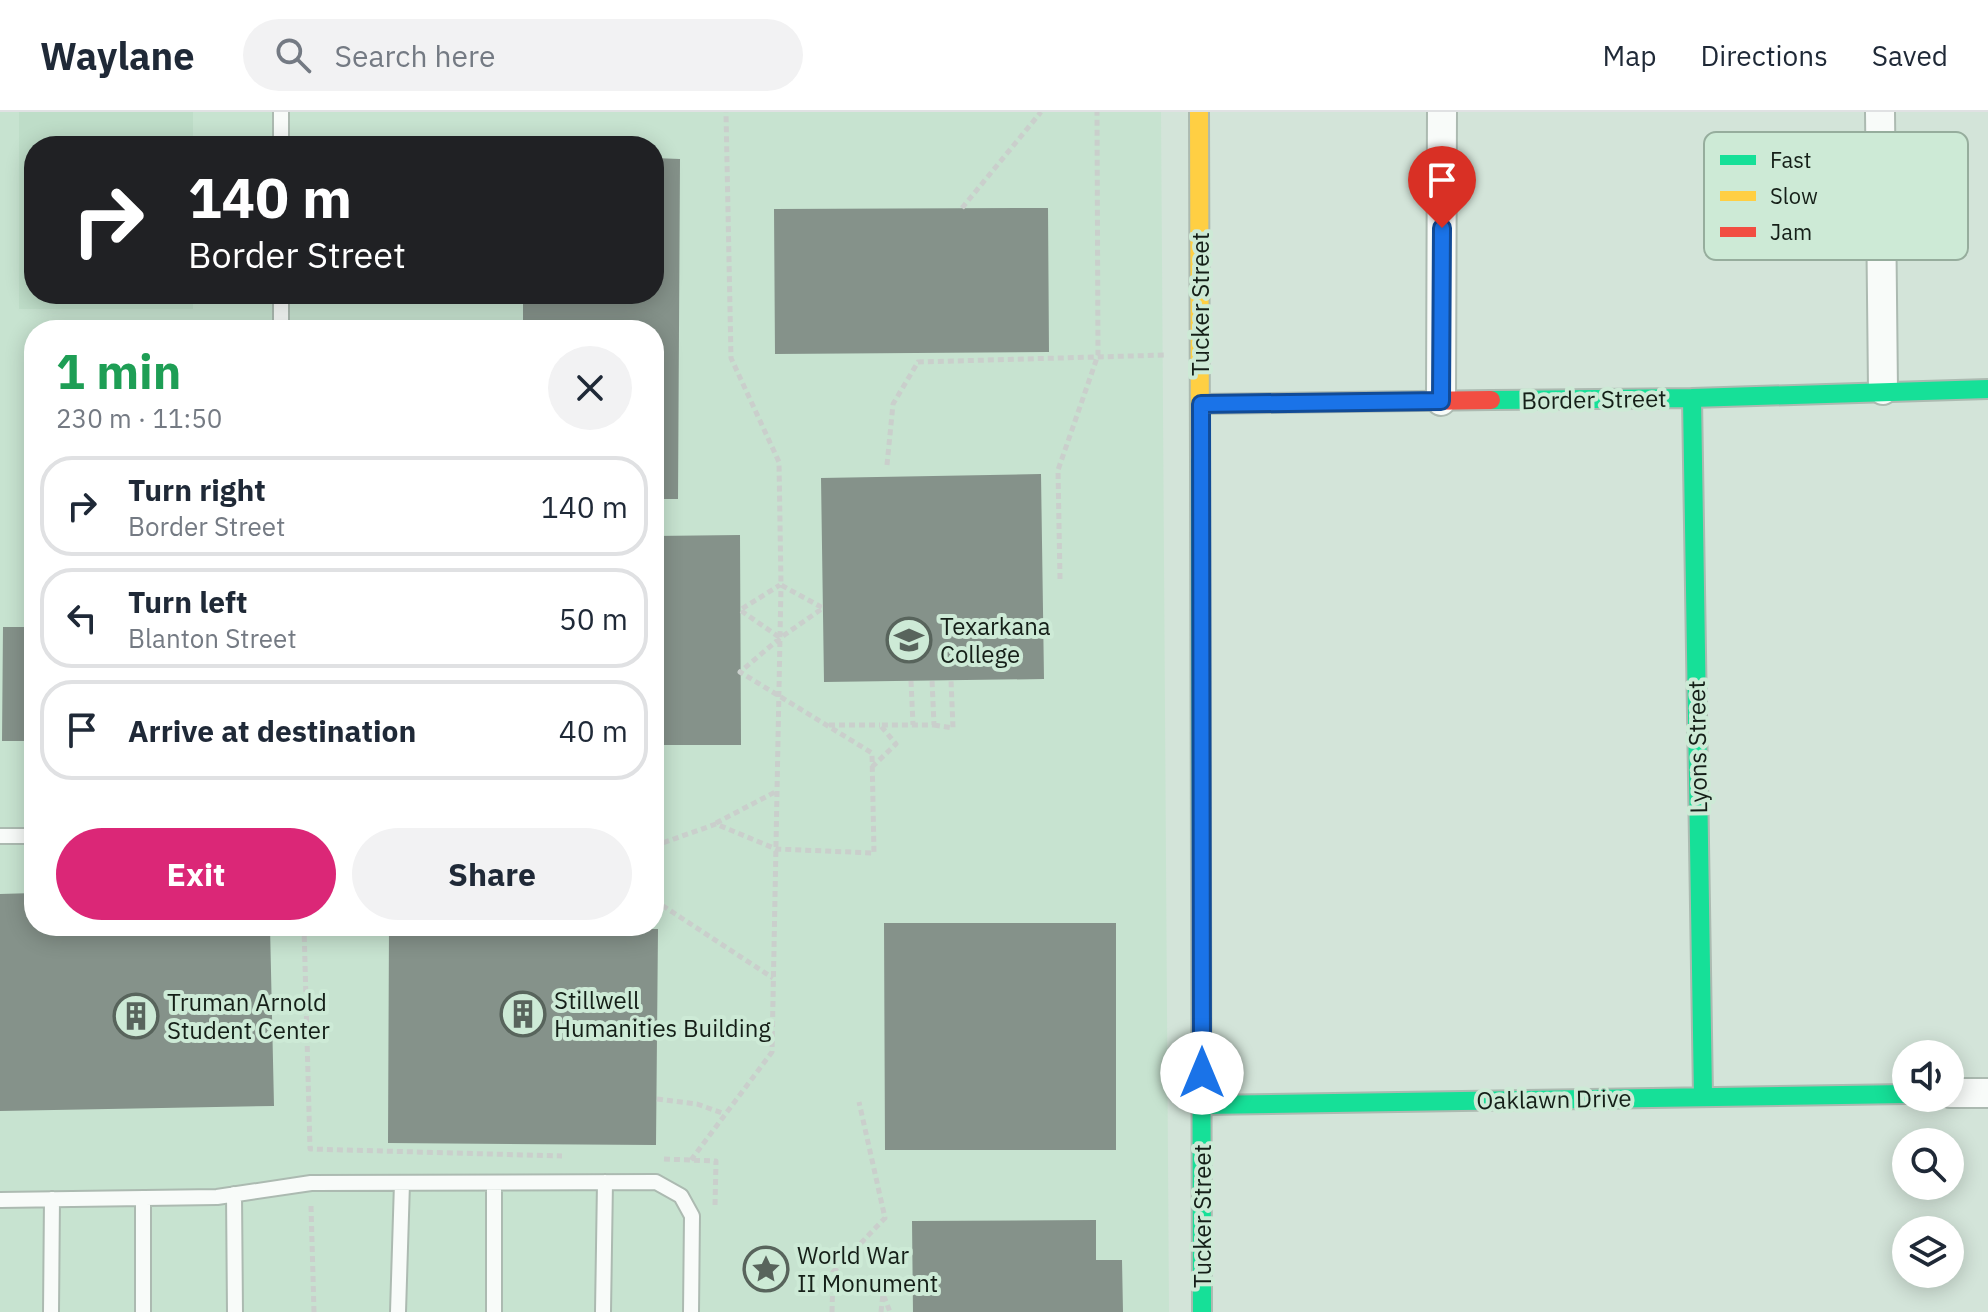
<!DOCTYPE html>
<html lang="en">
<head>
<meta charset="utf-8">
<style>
  :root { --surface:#fff; --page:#f2f2f3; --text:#1f2937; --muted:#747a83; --line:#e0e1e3; --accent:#db2777 }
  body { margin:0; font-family:"IBM Plex Sans",sans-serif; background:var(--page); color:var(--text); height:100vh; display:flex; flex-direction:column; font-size:30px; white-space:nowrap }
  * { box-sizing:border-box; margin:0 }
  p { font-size:26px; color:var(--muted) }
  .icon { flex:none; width:44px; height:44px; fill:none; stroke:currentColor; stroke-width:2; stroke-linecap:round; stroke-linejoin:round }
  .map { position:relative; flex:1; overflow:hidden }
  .details { position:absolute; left:24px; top:208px; width:640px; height:616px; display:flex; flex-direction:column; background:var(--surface); border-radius:32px; box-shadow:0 4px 20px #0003 }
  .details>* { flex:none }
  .banner { position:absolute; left:24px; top:24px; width:640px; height:168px; border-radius:32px; box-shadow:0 4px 20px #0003; background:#202124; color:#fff; overflow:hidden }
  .buttons { position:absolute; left:1892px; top:928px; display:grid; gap:16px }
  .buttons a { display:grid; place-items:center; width:72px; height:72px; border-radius:50%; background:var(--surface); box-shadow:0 4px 20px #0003; font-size:40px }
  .pin { position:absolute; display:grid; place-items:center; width:68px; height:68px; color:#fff; margin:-82px -34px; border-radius:50% 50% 50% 0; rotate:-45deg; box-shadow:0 0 8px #0007 }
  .pin .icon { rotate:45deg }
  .me { position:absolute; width:88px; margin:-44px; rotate:0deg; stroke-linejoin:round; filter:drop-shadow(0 0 6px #0008) }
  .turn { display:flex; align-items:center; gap:28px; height:168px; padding:0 32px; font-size:36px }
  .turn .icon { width:104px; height:104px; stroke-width:2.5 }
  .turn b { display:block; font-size:56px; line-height:68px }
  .round { display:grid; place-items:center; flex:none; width:84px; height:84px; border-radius:42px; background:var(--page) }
  .overview { display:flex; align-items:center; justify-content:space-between; height:136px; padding:0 32px }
  h1 { font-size:48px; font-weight:800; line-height:60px; color:#1e9e55 }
  .primary-button { display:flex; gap:16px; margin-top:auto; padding:16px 32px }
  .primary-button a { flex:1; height:92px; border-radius:48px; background:var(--accent); color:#fff; font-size:32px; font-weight:800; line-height:92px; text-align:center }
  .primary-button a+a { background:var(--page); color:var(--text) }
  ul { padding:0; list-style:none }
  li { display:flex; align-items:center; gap:24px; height:100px; margin:0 16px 12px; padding:0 16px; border:4px solid var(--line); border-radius:32px }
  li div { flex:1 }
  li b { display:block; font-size:30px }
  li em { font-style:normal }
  header { display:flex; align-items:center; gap:48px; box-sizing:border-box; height:112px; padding:0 40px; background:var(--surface); border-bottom:2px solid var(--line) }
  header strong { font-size:38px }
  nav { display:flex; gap:44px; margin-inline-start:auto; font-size:28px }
  .search { width:560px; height:72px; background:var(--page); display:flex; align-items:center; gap:20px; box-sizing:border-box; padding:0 28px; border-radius:44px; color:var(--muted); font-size:30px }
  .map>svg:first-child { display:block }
</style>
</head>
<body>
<header>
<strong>Waylane</strong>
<div class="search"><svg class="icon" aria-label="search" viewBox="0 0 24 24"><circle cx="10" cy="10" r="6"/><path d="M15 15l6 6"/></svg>Search here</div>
<nav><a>Map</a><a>Directions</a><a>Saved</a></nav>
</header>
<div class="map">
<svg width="1988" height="1200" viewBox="0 0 1988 1200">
  <rect width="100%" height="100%" fill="#d3e4d9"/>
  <path fill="#c7e3d0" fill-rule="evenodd" d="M0,0H1161L1169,1200H0ZM34,34H654V182H34ZM34,218H654V814H34Z"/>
  <path fill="#beddc8" d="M19,0H193V34H34V182H193V197H19Z"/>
  <path fill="#85928a" d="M654,46L680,47L678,387H654V218H523V182H654Z
    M1048,96L1049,240L775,242L774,97Z
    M1041,362L1044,567L824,570L821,366Z
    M740,423L741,633H654V424Z
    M3,515H34V629H2Z
    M34,781V814H270L274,994L0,999V782Z
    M884,811H1116V1038H885Z
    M389,815L658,817L656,1033L388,1031Z
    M1096,1108V1148H1122L1123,1200H913L912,1109Z"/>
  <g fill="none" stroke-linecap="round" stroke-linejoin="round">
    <g stroke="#acbab1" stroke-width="18">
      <path id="lane" d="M281,34V0
        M281,218V182
        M0,724H34
        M494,1071V1200
        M234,1082L235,1200
        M143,1086V1200
        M0,1088L217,1085L311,1071L656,1070L681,1084L692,1104L691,1200
        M51,1200L52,1087
        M398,1200L402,1071
        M603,1200L605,1070"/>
    </g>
    <g stroke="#acbab1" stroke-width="32">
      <path id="street" d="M1880,0L1883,278
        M1441,289L1442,0
        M1950,981H1988"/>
    </g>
    <g stroke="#acbab1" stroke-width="22">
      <path id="fast" d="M1692,286L1703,984
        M1491,288L1692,286L1988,277
        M1200,344L1202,1200
        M1202,993L1906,982"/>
    </g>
    <g stroke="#acbab1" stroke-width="22">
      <path id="slow" d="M1199,0L1200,344"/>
    </g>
    <g stroke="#acbab1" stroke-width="22">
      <path id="jam" d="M1201,292L1491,288"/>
    </g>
    <path stroke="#cacfcc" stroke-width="5" stroke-dasharray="6 4" stroke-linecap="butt" d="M962,96L1041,0
      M887,353L893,292L918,250L1166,243
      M1060,467L1058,358L1098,243L1097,0
      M779,525L740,498L780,473
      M911,569L913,613
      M829,613H880
      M934,613L953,616L951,568
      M872,655L896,632L880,613H934L932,568
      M716,711L777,679
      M654,734L716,712L776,737L874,741L872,641L740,560L780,526L823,496L781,473L779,350L731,246L726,0
      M654,788L773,866
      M304,814L310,1037L562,1044
      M657,987L697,992L725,1002
      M664,1047L716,1049L715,1095
      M691,1048L772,940L781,473
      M311,1094L314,1200
      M832,1200L833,1160L885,1106L859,990
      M881,1200L883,1182L890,1200"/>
    <use href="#lane" stroke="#f8fbf9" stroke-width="14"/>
    <use href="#street" stroke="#f8fbf9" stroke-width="28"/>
    <use href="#fast" stroke="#16e098" stroke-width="18"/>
    <use href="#slow" stroke="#ffcf43" stroke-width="18"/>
    <use href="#jam" stroke="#f24e42" stroke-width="18"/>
  </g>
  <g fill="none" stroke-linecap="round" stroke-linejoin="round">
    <g stroke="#114b97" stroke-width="20">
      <path id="route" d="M1202,961L1201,292L1441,289L1442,116"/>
    </g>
    <use href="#route" stroke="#1a73e8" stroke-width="14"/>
  </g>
  <defs>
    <g id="university-ring" transform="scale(2.3)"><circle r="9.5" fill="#cdead6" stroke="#58645c" stroke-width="1.5"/><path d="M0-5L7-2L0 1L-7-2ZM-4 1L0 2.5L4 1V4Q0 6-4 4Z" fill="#58645c"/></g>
    <g id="building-ring" transform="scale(2.3)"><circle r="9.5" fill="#cdead6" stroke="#58645c" stroke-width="1.5"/><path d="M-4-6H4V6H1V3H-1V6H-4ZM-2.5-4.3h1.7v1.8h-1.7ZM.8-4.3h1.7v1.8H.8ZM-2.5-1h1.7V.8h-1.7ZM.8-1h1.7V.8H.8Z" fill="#58645c"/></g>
    <g id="sight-ring" transform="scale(2.3)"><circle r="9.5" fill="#cdead6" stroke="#58645c" stroke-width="1.5"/><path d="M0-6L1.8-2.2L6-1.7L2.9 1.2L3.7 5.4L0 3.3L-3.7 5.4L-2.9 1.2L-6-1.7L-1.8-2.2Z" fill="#58645c"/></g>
  </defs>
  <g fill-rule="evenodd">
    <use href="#university-ring" x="909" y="528"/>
    <use href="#building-ring" x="523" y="902"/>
    <use href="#building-ring" x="136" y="904"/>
    <use href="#sight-ring" x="766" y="1157"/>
  </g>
  <g text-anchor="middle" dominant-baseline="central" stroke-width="8" stroke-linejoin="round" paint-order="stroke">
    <g font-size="24" fill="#151f18" stroke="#cdead6">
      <text transform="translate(1200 192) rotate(-90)">Tucker Street</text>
      <text transform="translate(1594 287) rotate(-1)">Border Street</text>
      <text transform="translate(1697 635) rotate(-91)">Lyons Street</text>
      <text transform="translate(1554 987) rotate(-1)">Oaklawn Drive</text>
      <text transform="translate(1202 1104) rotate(-90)">Tucker Street</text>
    </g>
    <g font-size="24" fill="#151f18" stroke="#cdead6" text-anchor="start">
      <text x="940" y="514">Texarkana<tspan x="940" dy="28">College</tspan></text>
      <text x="554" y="888">Stillwell<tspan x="554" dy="28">Humanities Building</tspan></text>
      <text x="167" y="890">Truman Arnold<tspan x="167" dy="28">Student Center</tspan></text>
      <text x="797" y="1143">World War<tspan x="797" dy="28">II Monument</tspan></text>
    </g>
  </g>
  <rect x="1704" y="20" width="264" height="128" rx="12" fill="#cdead6" stroke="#96ad9d" stroke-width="2"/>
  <rect x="1720" y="43" width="36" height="10" fill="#16e098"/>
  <rect x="1720" y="79" width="36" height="10" fill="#ffcf43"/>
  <rect x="1720" y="115" width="36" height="10" fill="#f24e42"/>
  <g font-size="22" fill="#151f18">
    <text x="1770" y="56">Fast</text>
    <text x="1770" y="92">Slow</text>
    <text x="1770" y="128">Jam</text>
  </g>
</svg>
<div class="buttons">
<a><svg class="icon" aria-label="sound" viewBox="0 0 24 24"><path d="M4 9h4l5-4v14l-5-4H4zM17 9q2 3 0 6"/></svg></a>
<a><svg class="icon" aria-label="search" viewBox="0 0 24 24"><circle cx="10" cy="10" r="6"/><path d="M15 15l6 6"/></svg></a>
<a><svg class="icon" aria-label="layers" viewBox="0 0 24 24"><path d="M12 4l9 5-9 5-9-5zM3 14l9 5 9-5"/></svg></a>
</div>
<div class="pin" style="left:1442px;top:116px;background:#d93025"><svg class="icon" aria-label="arrive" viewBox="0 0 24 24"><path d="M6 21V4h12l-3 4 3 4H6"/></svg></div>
<svg class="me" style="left:1202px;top:961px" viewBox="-20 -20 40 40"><circle r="19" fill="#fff"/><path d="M0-13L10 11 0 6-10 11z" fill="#1a73e8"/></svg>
<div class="banner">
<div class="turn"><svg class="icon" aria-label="right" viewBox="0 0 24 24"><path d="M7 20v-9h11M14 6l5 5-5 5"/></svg><div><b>140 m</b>Border Street</div></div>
</div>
<section class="details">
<div class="overview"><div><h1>1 min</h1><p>230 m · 11:50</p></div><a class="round"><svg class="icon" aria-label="close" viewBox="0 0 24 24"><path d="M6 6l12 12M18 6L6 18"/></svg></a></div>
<ul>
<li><svg class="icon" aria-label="right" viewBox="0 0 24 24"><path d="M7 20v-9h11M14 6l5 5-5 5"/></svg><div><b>Turn right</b><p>Border Street</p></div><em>140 m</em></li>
<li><svg class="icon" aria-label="left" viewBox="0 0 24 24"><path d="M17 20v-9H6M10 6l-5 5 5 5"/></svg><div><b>Turn left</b><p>Blanton Street</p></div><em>50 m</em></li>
<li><svg class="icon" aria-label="arrive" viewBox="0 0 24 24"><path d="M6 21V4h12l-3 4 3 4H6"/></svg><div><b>Arrive at destination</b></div><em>40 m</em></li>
</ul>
<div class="primary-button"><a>Exit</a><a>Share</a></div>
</section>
</div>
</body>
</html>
